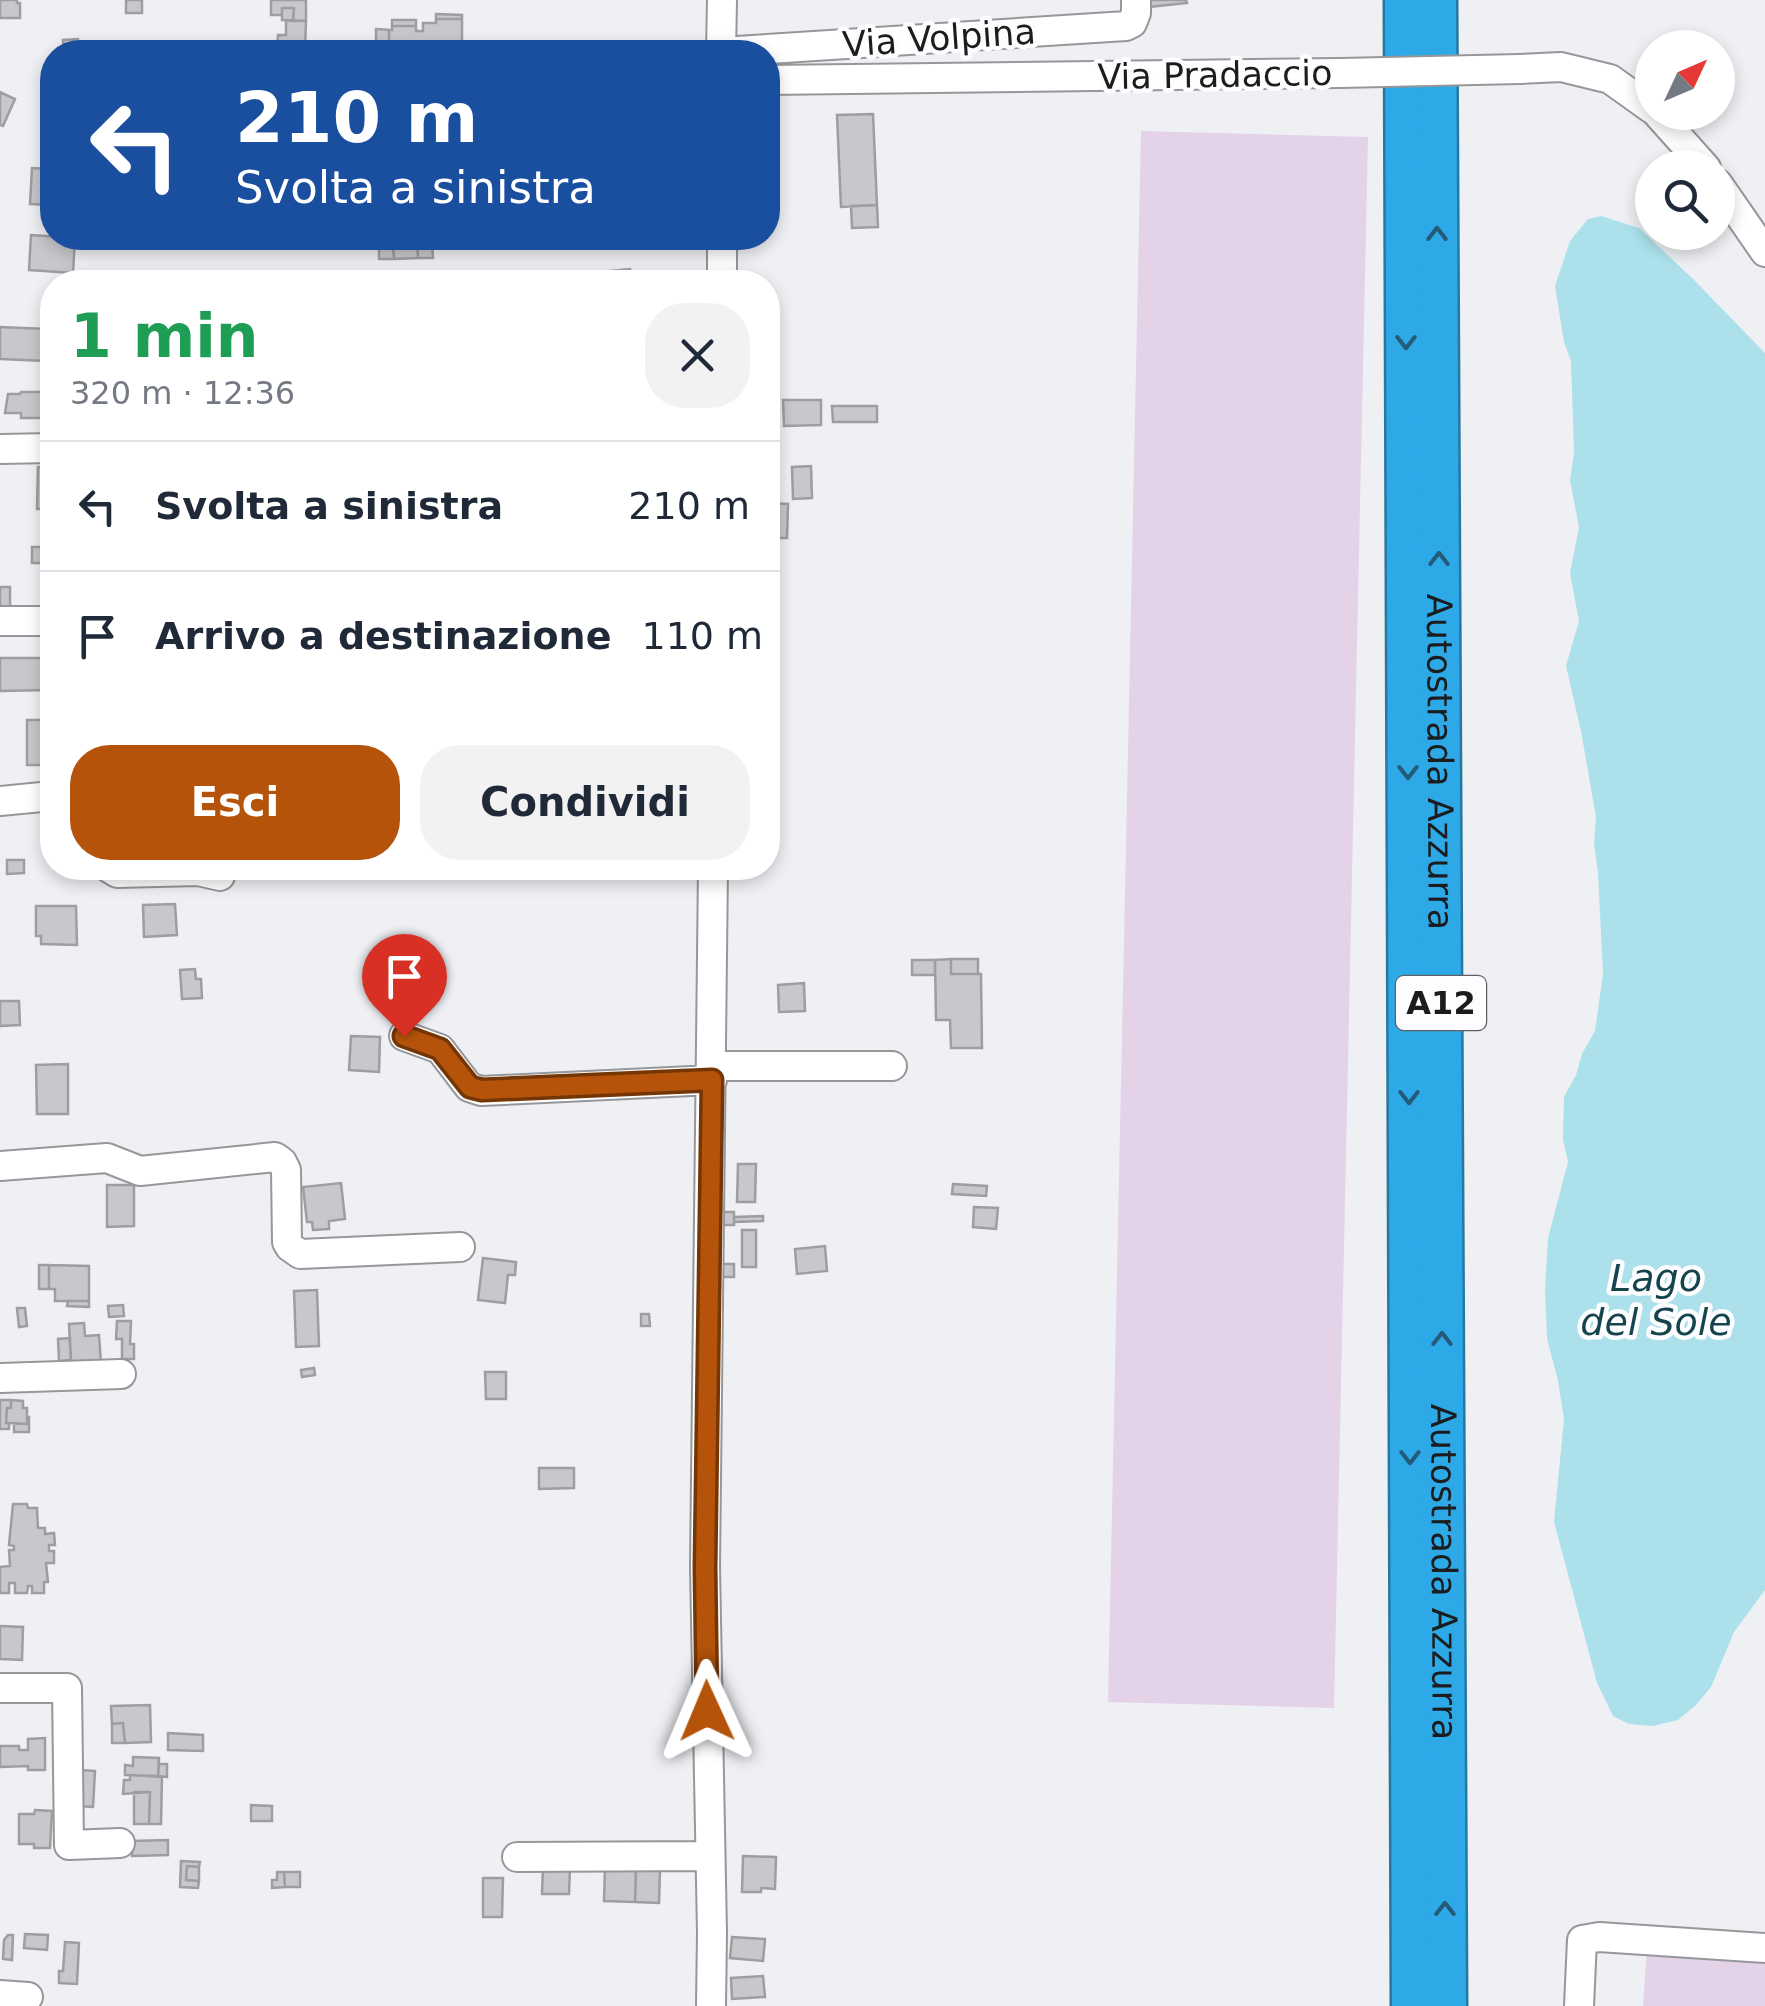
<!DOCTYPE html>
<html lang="it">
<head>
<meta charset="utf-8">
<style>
  :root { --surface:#fff; --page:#f2f2f3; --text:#1f2937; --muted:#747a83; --line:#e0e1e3; --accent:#b45309 }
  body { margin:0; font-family:"DejaVu Sans",sans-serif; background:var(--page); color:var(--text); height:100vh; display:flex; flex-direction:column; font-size:38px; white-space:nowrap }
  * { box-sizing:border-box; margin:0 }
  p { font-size:32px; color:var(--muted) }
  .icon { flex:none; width:55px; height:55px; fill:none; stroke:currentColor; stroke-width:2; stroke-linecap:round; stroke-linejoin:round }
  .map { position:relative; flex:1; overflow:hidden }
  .panel { position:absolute; left:40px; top:270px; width:740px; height:610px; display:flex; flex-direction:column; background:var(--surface); border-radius:40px; box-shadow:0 5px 15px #0003 }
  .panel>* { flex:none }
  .banner { position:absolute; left:40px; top:40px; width:740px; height:210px; border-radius:40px; box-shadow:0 5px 15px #0003; background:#1a4fa0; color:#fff; overflow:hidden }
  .needle { width:65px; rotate:46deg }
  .fabs { position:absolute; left:1635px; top:30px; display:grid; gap:20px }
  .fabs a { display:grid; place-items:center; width:100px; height:100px; border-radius:50%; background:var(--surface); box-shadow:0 5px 15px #0003; font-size:50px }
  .pin { position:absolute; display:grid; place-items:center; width:85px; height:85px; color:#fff; margin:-102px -42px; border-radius:50% 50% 50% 0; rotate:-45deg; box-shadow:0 0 10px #0007 }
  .pin .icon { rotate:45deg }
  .me { position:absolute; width:110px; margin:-55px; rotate:359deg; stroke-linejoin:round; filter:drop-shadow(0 0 8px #0008) }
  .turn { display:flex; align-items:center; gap:35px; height:210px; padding:0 30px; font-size:45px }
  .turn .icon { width:130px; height:130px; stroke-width:2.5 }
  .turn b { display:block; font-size:70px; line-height:85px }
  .round { display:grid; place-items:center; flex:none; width:105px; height:105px; border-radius:40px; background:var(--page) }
  .head { display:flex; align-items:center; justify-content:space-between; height:170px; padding:0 30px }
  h1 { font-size:60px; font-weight:700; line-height:75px; color:#1e9e55 }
  .cta { display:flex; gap:20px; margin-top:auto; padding:20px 30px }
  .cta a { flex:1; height:115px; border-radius:40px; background:var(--accent); color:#fff; font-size:40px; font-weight:700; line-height:115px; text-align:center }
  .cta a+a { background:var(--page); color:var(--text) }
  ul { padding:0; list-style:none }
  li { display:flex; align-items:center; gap:30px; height:130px; padding:0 30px; border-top:2px solid var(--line) }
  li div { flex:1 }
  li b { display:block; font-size:38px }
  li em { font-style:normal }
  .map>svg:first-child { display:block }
</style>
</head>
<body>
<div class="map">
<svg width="1765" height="2006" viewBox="0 0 1765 2006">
  <rect width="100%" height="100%" fill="#eef0f4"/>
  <path fill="#e4d2e9" d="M1141,131L1368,137L1334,1708L1108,1702Z
    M1647,1947L1765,1957V2006H1643Z"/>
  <path fill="#ace1eb" d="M1601,216L1639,228L1694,280L1765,353V1590L1734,1632L1711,1687L1696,1705L1678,1720L1653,1726L1629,1724L1613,1716L1597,1683L1554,1522L1564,1419L1558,1381L1547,1338L1545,1290L1548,1238L1568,1162L1563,1139L1564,1097L1576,1075L1582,1054L1595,1031L1603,974L1598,873L1594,843L1596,817L1581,731L1566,666L1579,621L1570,573L1579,527L1570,481L1574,453L1571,361L1564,342L1555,286L1570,241L1588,219Z"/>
  <path fill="#c8c7cb" stroke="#9e9ea1" stroke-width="2.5" d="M0,0H17V3H20V18H0Z
    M126,0H142V13H126Z
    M271,0H306V21H293L294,8H282V15H271Z
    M1148,0H1186L1187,3L1148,7Z
    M282,8H294L293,21L282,20Z
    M436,14L462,15V19H436Z
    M436,19H462V41H460V48L435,47V50H426V52H389V30H392V26H416V31H423V23H436Z
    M286,20L306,21L305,50L277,49L278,35H286Z
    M392,20H416V26H392Z
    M376,29L389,30V52H376Z
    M78,39V52H64L63,40Z
    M0,92L15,99L3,126L0,125Z
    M873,114L877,205L841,207L837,115Z
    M32,168L52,169V205L30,204Z
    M877,205L878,227L852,228L851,206Z
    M31,235L75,238L73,273L29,270Z
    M393,238H407L408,242H417L418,258L394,259Z
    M417,238H439V244H432L433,258H418Z
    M379,247H393L394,259H379Z
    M630,269L632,282H600L599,272Z
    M47,309H52V364H45V361L0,359V327L47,329Z
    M21,392H52V430L51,418H21V413H5L8,394H20Z
    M783,400H821V425L784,426Z
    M832,406H877V422H833Z
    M811,466L812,498L793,499L792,467Z
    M38,467H52V509H37Z
    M771,503L788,504L787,538H771Z
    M768,538H769L770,554H772L773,588H768Z
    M32,547H52V563H32Z
    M0,587H10V615H0Z
    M44,643H52V676H49V690L0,691V658H44Z
    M27,720H52V765H27Z
    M48,815H52V862H51Z
    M7,860H24V873L7,874Z
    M175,904L177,935L144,937L143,905Z
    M36,906H76L77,945L41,944V936H36Z
    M951,959V974H981L982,1048H951L950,1020H936L935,960Z
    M951,959H978V974H951Z
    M912,960H935V975H912Z
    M195,969L196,979H201L202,998L182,999L180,970Z
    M804,983L805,1011L779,1012L778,985Z
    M0,1001H19L20,1025L0,1026Z
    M351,1036L380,1037L379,1072L349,1070Z
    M68,1064V1114H37L36,1065Z
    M738,1164H756L755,1202H737Z
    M341,1183L345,1219L329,1221V1229L313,1230L312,1222H307L303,1187Z
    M953,1184L987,1186L986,1196L952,1194Z
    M107,1185H134V1226L107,1227Z
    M974,1207L998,1208L996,1229L973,1227Z
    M719,1212H734V1225H719Z
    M763,1216V1221L734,1222V1217Z
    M742,1230H756V1267H742Z
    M825,1246L827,1271L797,1274L795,1249Z
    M483,1258L516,1262L515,1275H508L505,1303L478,1300Z
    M718,1264H734V1277H718Z
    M39,1265H49V1289H39Z
    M49,1265L89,1266V1301H55V1289H49Z
    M317,1290L319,1346L296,1347L294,1291Z
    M68,1301H89V1307L67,1306Z
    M123,1305L124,1316L109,1317L108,1306Z
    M17,1308H25L27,1326L19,1327Z
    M641,1314H649L650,1326H641Z
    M117,1321H131L130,1344H134V1359H122V1339H116Z
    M84,1323L85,1336L99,1335L101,1363L71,1364L69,1324Z
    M70,1338L71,1360L59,1361L58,1339Z
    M314,1368L315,1375L302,1377L301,1370Z
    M485,1372H506V1399H486Z
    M0,1400H11V1408H7L6,1423H9V1429H0Z
    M11,1400L23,1401V1408H27V1424L6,1423L7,1408H11Z
    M27,1417H29V1432H14V1423L27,1424Z
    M539,1468H574V1488L539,1489Z
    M13,1504H27L28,1508H37L38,1528H45V1534L54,1533L55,1545H49V1551H54V1563H46L48,1582H44V1593H32V1586H28L27,1593H15V1583H9V1593H0V1567L10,1566L9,1550H14V1546L9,1545Z
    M0,1626L23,1627L22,1660L0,1659Z
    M150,1705L151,1742L125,1743L123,1723L112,1724L111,1706Z
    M123,1723L125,1743H112V1724Z
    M168,1733L203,1735V1751L168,1750Z
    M45,1738V1770H28V1766L0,1767V1746H19V1750H28V1739Z
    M133,1757L159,1758L158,1776L125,1775V1765L133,1766Z
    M159,1764H167V1777L158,1776Z
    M79,1770L95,1771L93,1807L77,1806Z
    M130,1775L162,1777L161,1824H149L150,1792L123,1794L124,1780H130Z
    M134,1792H150L149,1824H134Z
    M251,1805L272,1806V1821H251Z
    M35,1810L52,1811L50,1848H34V1844H19V1814H34Z
    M168,1840V1855L132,1856V1841Z
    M743,1856L776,1857L775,1889L761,1888V1892H742Z
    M181,1861L200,1862L199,1867L187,1866L186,1880L199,1881L198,1888L180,1887Z
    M187,1866L199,1867V1881L186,1880Z
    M543,1868H570L569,1894H542Z
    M605,1868L636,1869L635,1902L604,1901Z
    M636,1869L660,1870L659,1903L635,1902Z
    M277,1872H284L285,1887L272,1888V1880H277Z
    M284,1872H300V1887H285Z
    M483,1878H503L502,1917H483Z
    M25,1934L48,1935L47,1950L24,1948Z
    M8,1935H13L12,1960L3,1959L4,1940Z
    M732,1937L765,1939L763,1961L730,1958Z
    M65,1942L79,1943L77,1984L59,1983V1971H63Z
    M763,1976L765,1997L732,1999L731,1978Z"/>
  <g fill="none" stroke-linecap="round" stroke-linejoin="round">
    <g stroke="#96979b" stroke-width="32">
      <path id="minor" d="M721,52L1126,26L1132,23L1136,13V0
        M721,52L722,0
        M1520,69L1561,67L1610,79L1652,109
        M768,80L1340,73
        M1656,112L1706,168
        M1718,184L1765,252
        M722,282V238
        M0,449L52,448
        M0,621H52
        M0,801L52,796
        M109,868L117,873L198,871L220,876
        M404,1036L440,1049L469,1087L481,1091L712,1080
        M712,1066H892
        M0,1166L107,1158L140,1171L275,1157L282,1162L286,1170L287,1242L290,1247L300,1254L460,1247
        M0,1378L121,1374
        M0,1688H67L69,1845L120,1843
        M517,1857L709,1856
        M0,1995L28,1997
        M711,2006L712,1933L705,1567L713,868
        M1579,2006L1582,1940L1599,1937L1765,1948"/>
    </g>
    <g stroke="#2778a1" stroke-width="45">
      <g id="highway">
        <path d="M1405,0L1412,2006"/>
        <path id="s1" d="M1436,0L1446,2006"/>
      </g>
    </g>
    <use href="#minor" stroke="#fff" stroke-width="28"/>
    <use href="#highway" stroke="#2ea9e8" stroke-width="40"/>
    <g stroke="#96979b" stroke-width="32" stroke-linecap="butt">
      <path id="minor-bridge" d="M1340,73L1520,69"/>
    </g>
    <use href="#minor-bridge" stroke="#fff" stroke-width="28"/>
  </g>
  <defs><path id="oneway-chevron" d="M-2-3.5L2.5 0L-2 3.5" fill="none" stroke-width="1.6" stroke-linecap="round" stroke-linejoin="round" transform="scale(2.5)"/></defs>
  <g stroke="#245b78">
    <use href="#oneway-chevron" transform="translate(1437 234) rotate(-90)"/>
    <use href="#oneway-chevron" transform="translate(1406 342) rotate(90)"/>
    <use href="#oneway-chevron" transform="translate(1439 559) rotate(-90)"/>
    <use href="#oneway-chevron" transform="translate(1408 772) rotate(90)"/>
    <use href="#oneway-chevron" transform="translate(1409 1097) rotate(90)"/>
    <use href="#oneway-chevron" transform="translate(1442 1339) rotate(-90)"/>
    <use href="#oneway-chevron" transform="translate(1410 1457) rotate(90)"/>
    <use href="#oneway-chevron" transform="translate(1445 1909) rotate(-90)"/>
  </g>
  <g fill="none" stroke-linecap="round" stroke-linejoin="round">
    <g stroke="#753606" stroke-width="25">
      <path id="route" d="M404,1036L440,1049L470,1087L482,1090L712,1080L705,1567L707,1711"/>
    </g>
    <use href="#route" stroke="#b45309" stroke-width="18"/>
  </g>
  <g text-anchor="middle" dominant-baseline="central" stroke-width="9" stroke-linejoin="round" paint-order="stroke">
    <rect fill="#fdfdff" stroke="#5f6061" stroke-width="2.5" x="1396" y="976" width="90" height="54" rx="8"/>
    <g font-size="32" font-weight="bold" fill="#1b1c1d">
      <text x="1441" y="1003">A12</text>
    </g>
    <g font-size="35" fill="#1b1c1d" stroke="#fdfdff">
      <text transform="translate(939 38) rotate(-4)">Via Volpina</text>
      <text transform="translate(1215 75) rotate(-1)">Via Pradaccio</text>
      <text stroke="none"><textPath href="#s1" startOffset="762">Autostrada Azzurra</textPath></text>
      <text stroke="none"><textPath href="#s1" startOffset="1572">Autostrada Azzurra</textPath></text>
    </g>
    <g font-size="38" font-style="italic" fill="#15454c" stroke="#fdfdff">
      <text x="1656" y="1278">Lago<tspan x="1656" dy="44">del Sole</tspan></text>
    </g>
  </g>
</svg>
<div class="fabs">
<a><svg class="needle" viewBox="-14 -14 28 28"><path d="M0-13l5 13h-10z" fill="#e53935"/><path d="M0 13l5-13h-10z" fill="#747a83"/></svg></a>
<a><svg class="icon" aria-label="search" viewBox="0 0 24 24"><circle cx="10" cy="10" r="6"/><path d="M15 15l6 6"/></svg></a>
</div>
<div class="pin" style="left:404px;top:1036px;background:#d93025"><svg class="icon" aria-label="arrive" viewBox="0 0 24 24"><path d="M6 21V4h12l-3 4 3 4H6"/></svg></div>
<svg class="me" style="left:707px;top:1711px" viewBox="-20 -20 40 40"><path d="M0-17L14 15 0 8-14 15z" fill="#b45309" stroke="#fff" stroke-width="4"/></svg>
<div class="banner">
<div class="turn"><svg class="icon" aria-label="left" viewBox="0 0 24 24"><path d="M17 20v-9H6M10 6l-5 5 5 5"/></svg><div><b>210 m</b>Svolta a sinistra</div></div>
</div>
<section class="panel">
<div class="head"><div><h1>1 min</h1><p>320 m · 12:36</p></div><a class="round"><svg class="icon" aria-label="close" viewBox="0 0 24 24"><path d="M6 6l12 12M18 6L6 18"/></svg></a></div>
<ul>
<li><svg class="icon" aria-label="left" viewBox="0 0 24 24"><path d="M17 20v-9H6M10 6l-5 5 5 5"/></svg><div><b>Svolta a sinistra</b></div><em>210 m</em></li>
<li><svg class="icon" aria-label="arrive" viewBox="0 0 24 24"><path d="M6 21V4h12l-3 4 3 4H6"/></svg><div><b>Arrivo a destinazione</b></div><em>110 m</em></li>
</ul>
<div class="cta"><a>Esci</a><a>Condividi</a></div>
</section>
</div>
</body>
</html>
